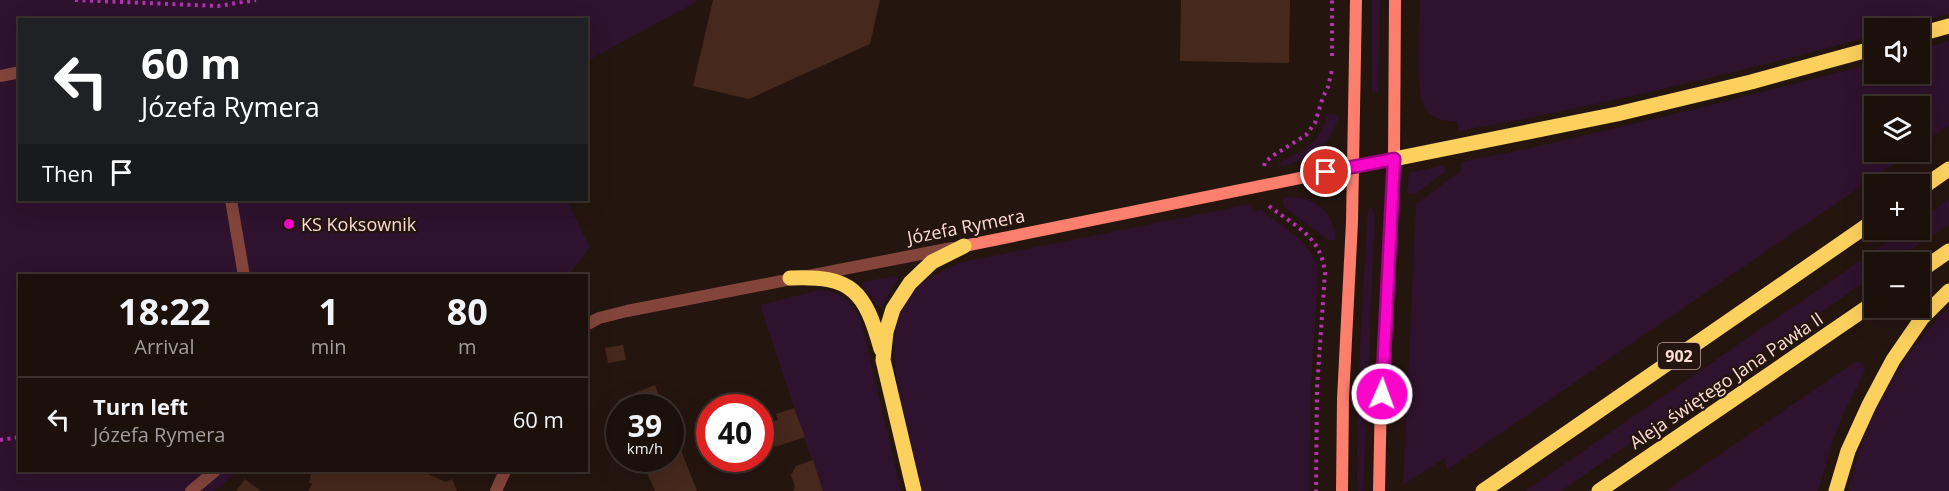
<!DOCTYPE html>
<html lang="en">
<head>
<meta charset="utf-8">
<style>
  :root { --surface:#1c100b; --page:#251914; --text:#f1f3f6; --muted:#a09d9d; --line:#3a302c }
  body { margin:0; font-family:"Open Sans",sans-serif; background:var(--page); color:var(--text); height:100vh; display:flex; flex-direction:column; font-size:22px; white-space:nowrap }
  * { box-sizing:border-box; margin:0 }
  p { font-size:20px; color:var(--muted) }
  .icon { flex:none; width:33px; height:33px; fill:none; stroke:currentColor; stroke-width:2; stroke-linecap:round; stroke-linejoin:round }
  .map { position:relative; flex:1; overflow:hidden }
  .sheet { position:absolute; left:18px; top:274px; width:570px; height:198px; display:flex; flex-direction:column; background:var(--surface); border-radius:0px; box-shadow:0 6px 24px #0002,0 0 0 2px var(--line) }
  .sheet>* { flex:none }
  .guide { position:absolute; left:18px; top:18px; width:570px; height:183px; border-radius:0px; box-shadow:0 6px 24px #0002,0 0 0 2px var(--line); background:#202124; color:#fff; overflow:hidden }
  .fabs { position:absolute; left:1864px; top:18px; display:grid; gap:12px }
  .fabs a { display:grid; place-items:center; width:66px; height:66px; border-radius:0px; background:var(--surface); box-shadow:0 6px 24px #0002,0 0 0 2px var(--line); font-size:30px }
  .speed { position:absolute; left:606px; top:394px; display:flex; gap:12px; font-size:30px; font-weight:700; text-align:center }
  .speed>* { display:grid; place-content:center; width:78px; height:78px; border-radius:50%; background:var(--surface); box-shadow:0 6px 24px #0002,0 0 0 2px var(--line); line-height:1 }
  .speed small { font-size:15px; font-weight:400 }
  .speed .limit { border:9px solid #d22; background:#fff; color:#111 }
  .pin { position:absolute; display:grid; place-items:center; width:51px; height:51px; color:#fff; margin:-26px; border:3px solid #fff; border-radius:50%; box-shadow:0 2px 6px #0007 }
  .me { position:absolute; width:66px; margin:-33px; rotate:2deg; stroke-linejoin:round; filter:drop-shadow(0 0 4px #0008) }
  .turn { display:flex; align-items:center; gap:21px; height:126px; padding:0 24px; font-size:27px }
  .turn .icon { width:78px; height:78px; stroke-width:2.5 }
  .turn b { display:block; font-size:42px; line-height:51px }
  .then { display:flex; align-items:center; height:57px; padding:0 24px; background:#0003; gap:12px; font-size:22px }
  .eta { display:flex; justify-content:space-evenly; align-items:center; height:102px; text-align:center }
  .eta b { font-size:36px; font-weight:700; line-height:42px }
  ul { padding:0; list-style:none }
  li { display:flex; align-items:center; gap:18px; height:84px; padding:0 24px; border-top:2px solid var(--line) }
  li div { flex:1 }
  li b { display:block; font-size:22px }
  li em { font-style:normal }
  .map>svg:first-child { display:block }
</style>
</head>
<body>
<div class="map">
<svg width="1949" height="491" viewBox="0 0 1949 491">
  <rect width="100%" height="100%" fill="#25150f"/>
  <path fill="#2f122d" d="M0,0H697L696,2L587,61L586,20H20V200H567L590,248L568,276H20V471H238L215,491H0Z
    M1372,0H1380L1379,91L1372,93Z
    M1420,0H1949V14L1900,28H1875V35C1737,73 1599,106 1458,131V122C1446,121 1433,120 1425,108C1414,91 1420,23 1420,0Z
    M1949,41V125L1920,145V106H1875V152H1911L1447,470L1445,458L1403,485L1416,204L1462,170L1461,162L1526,149L1696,109L1875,63V74H1920V50Z
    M1328,114L1339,116C1330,148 1308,161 1277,167C1282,159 1292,156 1300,152C1315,143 1324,130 1328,114Z
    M1444,165L1445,172L1415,194H1407L1409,173Z
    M1292,197C1317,197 1335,215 1336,240H1328L1284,207L1282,198Z
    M1949,199V224L1893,262H1875V275L1561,491H1525L1905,230H1920V219Z
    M1251,204L1253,212L1261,210C1284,228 1317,244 1318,275L1311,389L1309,491H922C916,466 910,440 904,415C888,346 883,289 963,262Z
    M1371,207L1373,209L1375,219L1363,491H1357C1356,397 1362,304 1368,210Z
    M894,276H897V280L882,306L877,307L872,297L861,284L864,282Z
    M819,290C841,291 852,302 861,320L901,491H822L760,305Z
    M1949,307V491H1848C1862,423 1900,356 1949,307Z
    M1858,362L1864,365L1865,371L1843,414L1832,444L1818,491H1666L1852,364Z"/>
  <path fill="#46281c" d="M713,0H880L870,44L749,99L693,86Z
    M1181,0H1290L1289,63L1180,61Z
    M623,345L626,360L608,363L605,348Z
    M655,385L664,408H621L618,400Z
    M794,408L805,437L775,447L767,423L778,420L776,414Z
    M671,424L677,440L697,491H655L641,459H670Z
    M813,460L823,491H793L795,487L791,475L796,466Z
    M312,471H421L446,482L452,479L457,491H308L312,484L309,482Z
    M245,479L261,491H236Z"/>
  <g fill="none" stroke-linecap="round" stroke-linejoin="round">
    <path stroke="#b531b1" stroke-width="4" stroke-dasharray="3 4.5" stroke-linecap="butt" d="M75,0L218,6L256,0
      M1332,56V0
      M1264,166L1265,162L1274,155L1306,135L1315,123L1323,97L1328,87L1332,70
      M1269,206C1296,227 1321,236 1325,273L1317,388L1316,491
      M0,440L20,437"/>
    <path stroke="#83453b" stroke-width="12" d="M0,76L20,72
      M231,200L244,276
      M191,491L215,471"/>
    <path stroke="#83453b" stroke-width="12" d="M586,325L599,318L627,311L952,248
      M496,491L505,471"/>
    <path stroke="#fc7e6d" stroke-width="12" d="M964,246L1394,159
      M1342,491L1343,399L1352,222L1356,0
      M1379,491L1381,394L1394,159L1395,0"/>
    <path stroke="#fcd05d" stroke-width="15" d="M1920,34L1949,26
      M1394,159L1617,114L1751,82L1875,48
      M1920,189L1949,169
      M1920,271L1949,251
      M790,278C852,275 865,291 881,349
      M914,491L883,360L886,332L893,309L910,283L932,262L964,246
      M1483,491L1875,220
      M1599,491L1875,302
      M1836,491L1848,451L1869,405L1893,360L1922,318L1949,291"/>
  </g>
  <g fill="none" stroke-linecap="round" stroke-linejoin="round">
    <g stroke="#a20383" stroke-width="15">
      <path id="route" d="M1326,172L1394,159L1382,394"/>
    </g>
    <use href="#route" stroke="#fa05ca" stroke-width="10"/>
  </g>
  <circle fill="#fa05ca" stroke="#25150f" stroke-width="2" cx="289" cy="224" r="6"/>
  <g text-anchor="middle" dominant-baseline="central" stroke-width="4.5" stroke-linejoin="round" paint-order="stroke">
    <rect fill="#25150f" stroke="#bda199" stroke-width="1.5" x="1658" y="343" width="42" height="26" rx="4.5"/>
    <g font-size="16" font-weight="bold" fill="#feddd4">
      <text x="1679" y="356">902</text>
    </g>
    <g font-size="18" fill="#feddd4" stroke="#25150f" text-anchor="start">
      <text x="301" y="224">KS Koksownik</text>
    </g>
    <g font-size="18" fill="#feddd4" stroke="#25150f">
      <text transform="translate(966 226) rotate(-11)">Józefa Rymera</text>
      <text transform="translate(1726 380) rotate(-34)">Aleja świętego Jana Pawła II</text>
    </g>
  </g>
</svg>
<div class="fabs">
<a><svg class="icon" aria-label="sound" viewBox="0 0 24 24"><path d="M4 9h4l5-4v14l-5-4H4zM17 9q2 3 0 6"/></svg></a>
<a><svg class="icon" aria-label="layers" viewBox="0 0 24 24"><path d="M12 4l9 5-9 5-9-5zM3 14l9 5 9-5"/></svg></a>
<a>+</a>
<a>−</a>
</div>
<div class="speed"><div>39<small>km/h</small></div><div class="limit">40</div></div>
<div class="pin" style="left:1326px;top:172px;background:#d93025"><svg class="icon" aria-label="arrive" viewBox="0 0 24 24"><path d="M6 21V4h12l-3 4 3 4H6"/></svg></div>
<svg class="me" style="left:1382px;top:394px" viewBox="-20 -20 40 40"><circle r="17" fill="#fa05ca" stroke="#fff" stroke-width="3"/><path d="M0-11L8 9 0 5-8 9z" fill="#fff"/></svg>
<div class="guide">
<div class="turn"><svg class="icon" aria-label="left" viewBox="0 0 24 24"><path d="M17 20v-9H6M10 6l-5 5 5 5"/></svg><div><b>60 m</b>Józefa Rymera</div></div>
<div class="then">Then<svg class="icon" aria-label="arrive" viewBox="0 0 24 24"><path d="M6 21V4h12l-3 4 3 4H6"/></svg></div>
</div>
<section class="sheet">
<div class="eta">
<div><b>18:22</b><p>Arrival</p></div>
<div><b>1</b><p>min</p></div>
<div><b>80</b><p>m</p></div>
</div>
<ul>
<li><svg class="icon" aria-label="left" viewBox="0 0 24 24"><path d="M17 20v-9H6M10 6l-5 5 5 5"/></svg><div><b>Turn left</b><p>Józefa Rymera</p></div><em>60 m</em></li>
</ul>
</section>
</div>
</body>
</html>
